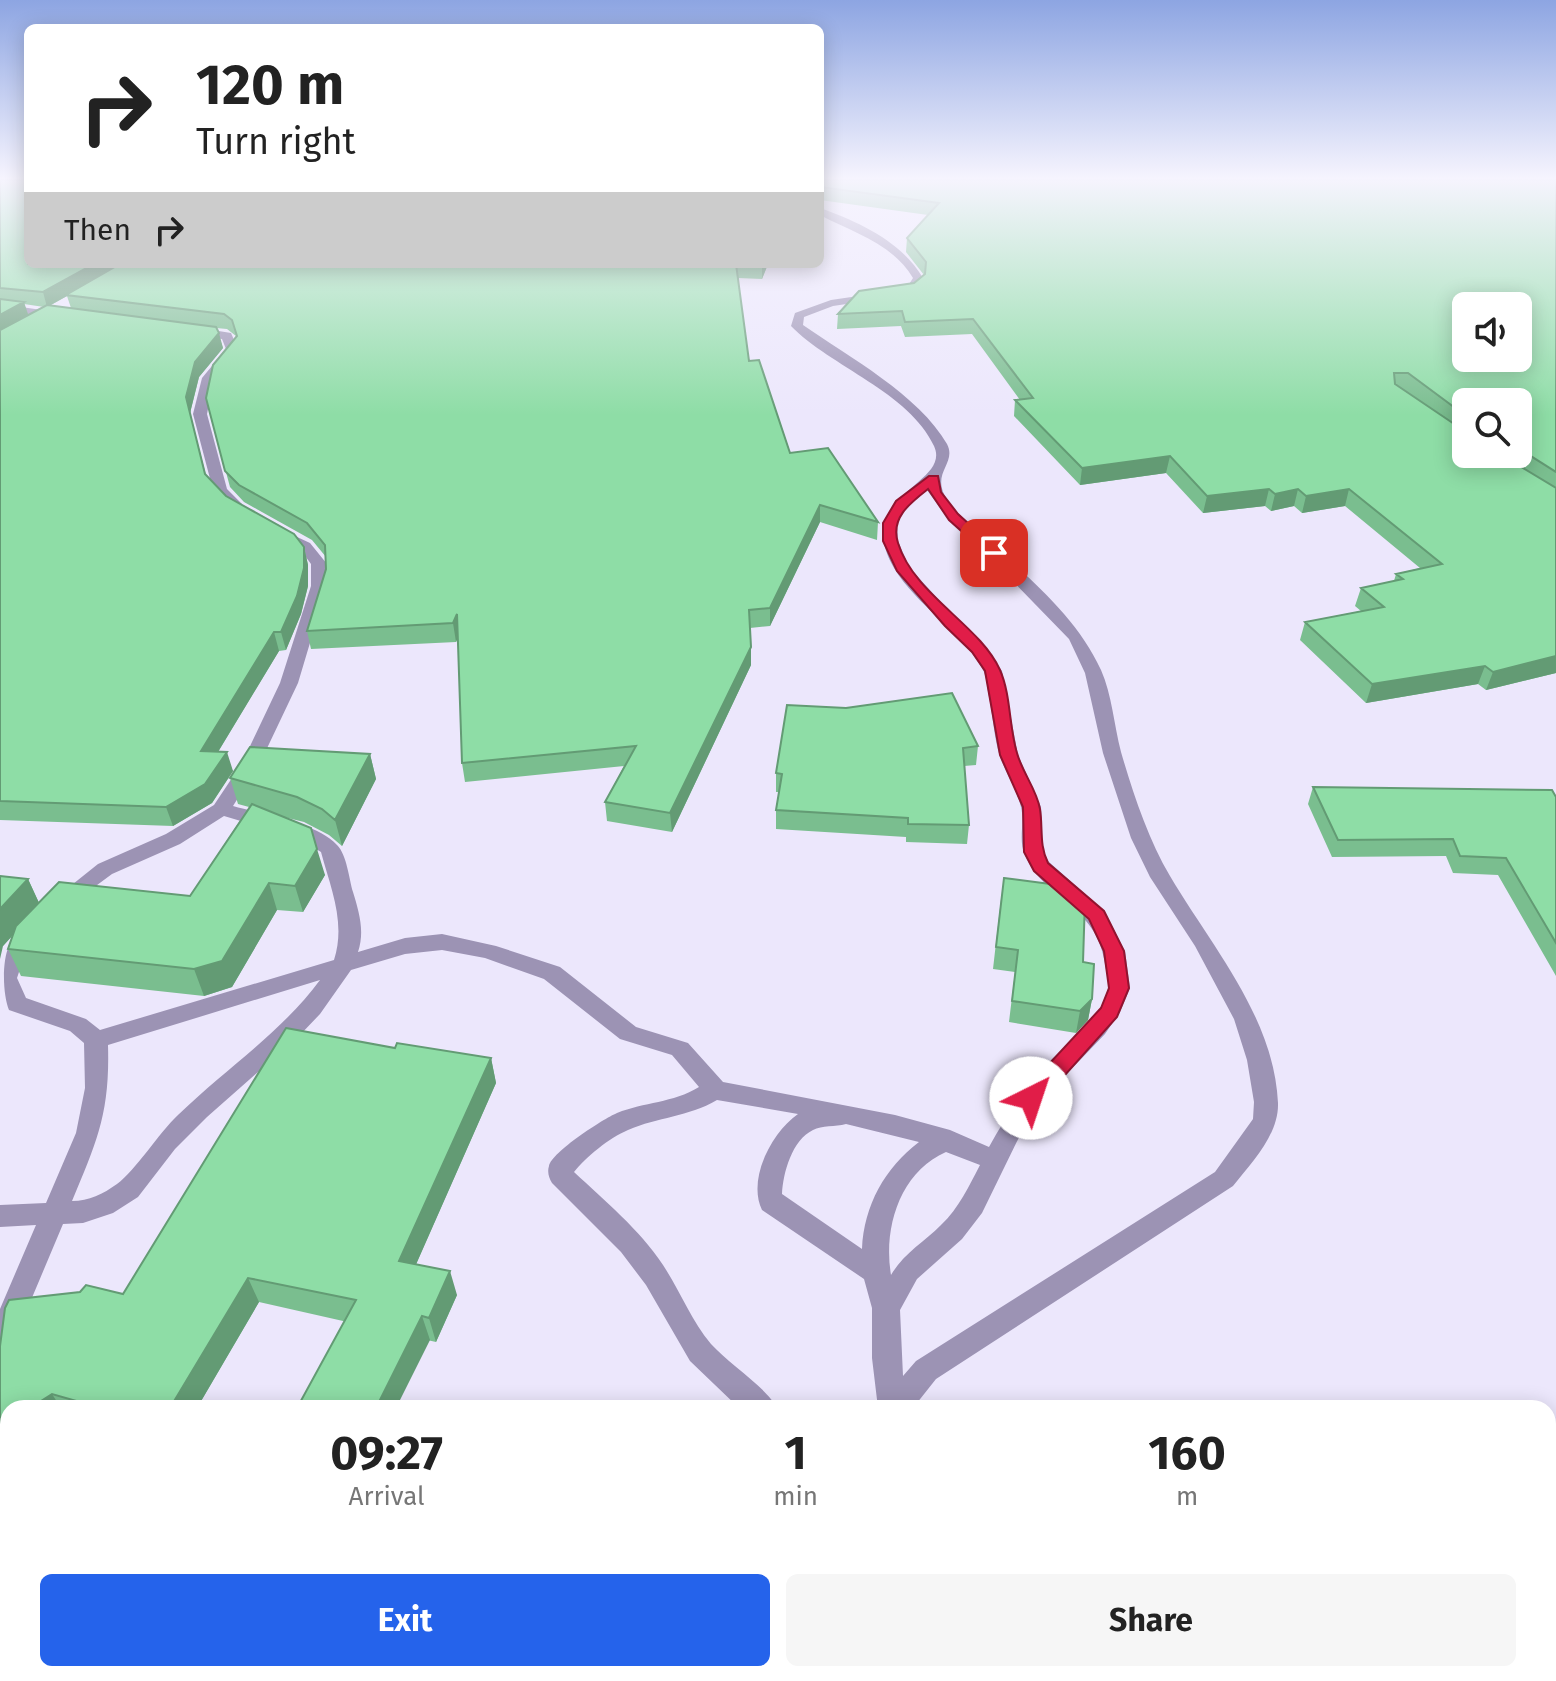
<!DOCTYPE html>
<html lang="en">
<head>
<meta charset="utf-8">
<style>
  :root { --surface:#fff; --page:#f6f6f6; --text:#222; --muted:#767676; --accent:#2563eb }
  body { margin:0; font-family:"Fira Sans",sans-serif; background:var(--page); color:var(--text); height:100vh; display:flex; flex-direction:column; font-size:30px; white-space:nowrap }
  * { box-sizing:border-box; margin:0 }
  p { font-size:26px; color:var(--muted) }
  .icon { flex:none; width:44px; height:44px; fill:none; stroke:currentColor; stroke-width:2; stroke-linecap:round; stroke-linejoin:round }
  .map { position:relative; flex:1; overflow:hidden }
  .details { position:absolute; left:0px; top:1400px; width:1556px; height:282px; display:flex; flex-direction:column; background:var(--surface); border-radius:24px 24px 0 0; box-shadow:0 4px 20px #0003 }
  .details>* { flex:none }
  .guide { position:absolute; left:24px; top:24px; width:800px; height:244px; border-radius:12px; box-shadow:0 4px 20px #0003; background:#fff; color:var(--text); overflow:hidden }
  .tools { position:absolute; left:1452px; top:292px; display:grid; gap:16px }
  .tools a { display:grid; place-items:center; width:80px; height:80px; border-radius:12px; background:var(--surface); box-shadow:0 4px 20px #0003; font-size:40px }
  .pin { position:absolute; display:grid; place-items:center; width:68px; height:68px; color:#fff; margin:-34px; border-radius:16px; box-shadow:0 4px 12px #0006 }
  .me { position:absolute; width:88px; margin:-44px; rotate:41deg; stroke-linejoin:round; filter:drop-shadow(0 0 6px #0008) }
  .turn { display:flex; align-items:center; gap:28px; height:168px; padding:0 40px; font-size:36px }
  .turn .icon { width:104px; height:104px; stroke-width:2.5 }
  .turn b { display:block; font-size:56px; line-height:68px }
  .then { display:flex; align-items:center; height:76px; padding:0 40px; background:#0003; gap:16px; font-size:30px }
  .eta { display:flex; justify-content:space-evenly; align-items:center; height:136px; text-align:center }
  .eta b { font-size:48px; font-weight:700; line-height:56px }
  .button { display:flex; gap:16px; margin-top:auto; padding:16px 40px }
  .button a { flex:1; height:92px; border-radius:12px; background:var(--accent); color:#fff; font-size:32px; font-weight:700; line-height:92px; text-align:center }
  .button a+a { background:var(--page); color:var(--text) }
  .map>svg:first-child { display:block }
</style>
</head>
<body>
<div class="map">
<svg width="1556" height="1681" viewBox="0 0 1556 1681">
  <rect width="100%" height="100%" fill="#ece7fc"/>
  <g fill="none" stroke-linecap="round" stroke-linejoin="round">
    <path fill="#9c93b4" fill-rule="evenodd" d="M820,208C859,222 901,241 923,278L922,286L913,294L833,306L804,317L803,325C849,357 919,395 947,444C959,467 920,475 959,514C1008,562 1072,606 1101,670C1112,695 1114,725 1121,752C1133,793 1148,839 1170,876C1212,947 1274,1017 1278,1103C1279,1135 1251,1163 1233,1186L936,1379L913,1408H878L872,1358V1308L864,1279L762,1210C747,1179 772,1132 798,1114L717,1100C688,1117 658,1117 628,1130C609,1138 586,1157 574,1172C605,1201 639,1229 663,1265C680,1291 691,1320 711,1344C728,1363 768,1389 777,1408H739L690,1361L646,1285L621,1252L552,1183C549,1178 547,1172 549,1166C552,1152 603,1119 617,1113C644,1102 673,1103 699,1087L672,1055L620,1039L544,979L485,958L442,950L405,954L351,970L320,1014L299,1036L207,1117L175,1149L138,1197L113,1213L83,1223L63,1224L10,1350L0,1354V1309L36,1225L0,1227V1205L46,1203L76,1133L85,1088L84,1043L70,1031L9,1010C0,988 0,920 35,932L38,937L26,951L17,978L26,998L86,1019L100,1030L334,960C346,923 331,889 321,852C292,833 257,826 224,816L180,844L112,874L70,905H56L53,900L98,864L166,834L214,805L242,763L280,683L311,586V564L300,549L272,536V530H282L310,543L327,564V586L298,683L260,763L233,806C261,814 317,823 337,845C347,855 349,879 353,892C359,912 365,931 358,952L405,938L442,934L496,946L560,967L636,1027L688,1043L723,1082L895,1115L950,1130L989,1147C1004,1120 1020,1096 1040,1072C1060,1047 1103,1022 1108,988C1109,981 1106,971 1105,964C1097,905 1044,900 1025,855C1018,841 1025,822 1021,807C1017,790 1006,773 1000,757C994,738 993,716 989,697C987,688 987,676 982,668C960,630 917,606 894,568C851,494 952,485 934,446C909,392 831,367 791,326L795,313L831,300L906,289L913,278C892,243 854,233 820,215ZM927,490L949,520L969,536L1069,639L1085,673L1103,753L1131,838L1150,877L1195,946L1234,1019L1247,1060L1254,1102L1253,1119L1215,1172L916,1361L903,1376L900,1310L917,1279L962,1239L982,1213L1024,1127L1058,1083L1105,1034L1120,1012L1130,988L1125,951L1104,911L1049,862L1043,852L1041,807L1018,755L1002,671L983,644L956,619L909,567L898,541L897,523L907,507ZM320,980C281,1033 225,1069 178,1115C158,1134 136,1170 117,1184C103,1194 89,1201 72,1201C97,1141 110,1113 108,1045ZM846,1124L919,1142C885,1168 864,1205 862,1249L782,1194C783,1173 792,1140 813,1130C822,1125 835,1127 846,1124ZM946,1152L980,1165C969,1186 959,1208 941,1225C924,1242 903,1254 891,1275C883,1228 900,1172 946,1152Z
      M0,304L63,313L69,316L63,319L0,310Z
      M194,327L231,333L238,349L214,379L207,414L227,489L242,504V510H232L213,490L193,414L202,378L226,349L222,339L190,334V328Z
      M817,1674H851L849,1681H815Z"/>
  </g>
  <path fill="#7abe8f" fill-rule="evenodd" d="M0,180L28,264H768L762,279L738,278L749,361L790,453L878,522L877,540L820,522L770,626L750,628L751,665L672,832L607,821L605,802L624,766L465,782L462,763L458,638L456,642L311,649L307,631L326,569V557L312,540L244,502L230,487L206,398L236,336L227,329L216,328L223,348L199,377L190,413L206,475L226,496L304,547L308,565V586L301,614L286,650L279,651L218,752L233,771L212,803L173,826L0,820ZM67,296L71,308L50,306L51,305ZM24,304L44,307L28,315Z
    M820,180H1556V673L1486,690L1478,684L1366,703L1300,640L1305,622L1361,611L1355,606L1361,588L1394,581L1396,574L1420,568L1345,506L1302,513L1294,506L1271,511L1265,506L1203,513L1166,473L1080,485L1014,416L1015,400H1020L972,334L905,337L901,326L837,329L838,314L914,283L924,275L906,252L907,238L928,215L820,200ZM1466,402H1518V454H1466Z
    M978,746L976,765L964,766L969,825L967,844L906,842V837L776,829V810L779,792H776V773Z
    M370,754L376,779L342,846L329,835L304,822L284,817L325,875L303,912L277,910L232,987L204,996L21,976L8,949L13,935L3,946L0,876L28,879L39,903L190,896L249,807L238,804L230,778Z
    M1313,787L1556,797V976L1498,875L1453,873L1446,856L1332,857L1308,804Z
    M1001,899L1083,962L1092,999L1088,1020L1076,1033L1009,1022L1015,972L993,969Z
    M395,1048L491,1058L496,1083L416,1264L457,1295L436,1342L259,1302L197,1408H8V1457L6,1458L0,1450V1346L123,1294Z"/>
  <path fill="#639b74" d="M94,264H124L66,295L67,296L47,307L43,292Z
    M762,264H768L762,279Z
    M24,302L29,317L0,333V315Z
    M219,333L223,348L199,377L190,413L186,397L195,362Z
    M1170,456L1166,473L1080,485L1082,468Z
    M1269,489L1265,506L1203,513L1207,496Z
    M1298,489L1294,506L1271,511L1275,494Z
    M1349,489L1345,506L1302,513L1306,496Z
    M820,505V522L770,626V608Z
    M304,547L308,565V586L301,614L286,650L281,632Z
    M457,614L460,632L456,642L453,623Z
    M274,632L279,651L207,770L201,751Z
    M751,647V665L672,832L670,813Z
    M1556,656V673L1486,690L1493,672Z
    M1485,666L1478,684L1366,703L1372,684Z
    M227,752L233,771L212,803L173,826L166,807Z
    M370,754L376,779L342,846L335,820Z
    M317,849L325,875L303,912L295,886Z
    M28,879L40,905L3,946L0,959V909Z
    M269,883L277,910L232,987L204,996L194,969Z
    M1092,999L1088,1020L1076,1033L1080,1011Z
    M491,1058L496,1083L407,1285L399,1261Z
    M450,1271L457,1295L436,1342L429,1318Z
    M248,1278L259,1302L197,1408H170Z
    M422,1316L430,1340L396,1408H376Z
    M52,1394L61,1408H30Z
    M8,1422V1457L6,1458L0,1450V1428Z"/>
  <path fill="#8edda6" stroke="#639b74" stroke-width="2" fill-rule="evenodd" d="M0,180H28V264H94L43,292L0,288Z
    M820,180H1556V472L1518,448V402H1466V416L1408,373H1394L1395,384L1466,432V454H1500L1556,488V656L1493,672L1485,666L1372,684L1305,622L1384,607L1361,588L1403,579L1396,574L1442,564L1349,489L1306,496L1298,489L1275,494L1269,489L1207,496L1170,456L1082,468L1015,400L1033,398L973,319L905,322L902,311L838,314L859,291L914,283L925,274L926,262L907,238L939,203L820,187ZM1466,306H1518V358H1466Z
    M120,264H736L749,361L759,360L790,453L828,448L878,522L820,505L770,608L749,610L751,647L670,813L605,802L636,746L462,763L457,614L453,623L307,631L326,569L325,545L307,523L239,485L225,471L206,398L213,365L237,336L232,320L224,314L66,295Z
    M0,299L24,302L0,315Z
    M47,305L216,327L219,333L195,362L186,397L205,474L226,496L294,534L304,547V568L297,596L281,632H274L201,751L227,752L205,784L166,807L0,801V330Z
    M952,693L978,746L963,748L969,825L908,824V818L776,810L782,774L776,773L787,705L846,708Z
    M250,747L370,754L335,820L322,809L297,797L230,778Z
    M1313,787L1552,790L1556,797V943L1506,858L1460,856L1453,839L1338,840Z
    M252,804L311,828L317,849L295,886L269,883L222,961L194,969L8,949L16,926L59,882L190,896Z
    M0,876L28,879L0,909Z
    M1004,878L1073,887L1085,899L1083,962L1094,964L1092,999L1080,1011L1012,1001L1018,950L996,947Z
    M286,1028L395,1048L397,1043L491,1058L399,1261L450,1271L429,1318L422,1316L376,1408H297L356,1300L248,1278L170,1408H101L52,1394L30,1408H8V1422L0,1428V1346L5,1308L9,1300L80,1292L86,1285L123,1294Z
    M0,1465L8,1470V1674H286L293,1679L291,1681H0Z"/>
  <linearGradient id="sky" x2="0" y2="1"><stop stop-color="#8da5e2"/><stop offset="0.43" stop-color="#f6f4fe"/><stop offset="1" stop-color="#f6f4fe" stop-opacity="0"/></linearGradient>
  <rect width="1556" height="415" fill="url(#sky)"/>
  <path fill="#e11d48" stroke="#92132f" stroke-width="2" d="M929,476H938L941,492L958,514L1001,553L989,556L949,520L928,489C910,503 890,518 898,543C914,595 980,625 1000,670C1011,695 1009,727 1017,753C1022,772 1037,790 1040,809C1043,828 1039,845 1048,863L1104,911L1124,951L1129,988L1117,1017L1039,1104L1031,1107L1023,1104L1020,1098L1023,1092L1101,1008L1109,988L1104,951L1089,919L1034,871L1024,852L1023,807L1000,755L985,671L972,652L945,626L897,571L883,541V523L896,501Z"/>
</svg>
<div class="tools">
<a><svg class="icon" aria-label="sound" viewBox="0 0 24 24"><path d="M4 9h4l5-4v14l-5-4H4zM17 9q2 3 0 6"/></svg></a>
<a><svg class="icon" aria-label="search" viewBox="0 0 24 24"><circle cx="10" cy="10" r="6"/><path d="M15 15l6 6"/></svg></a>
</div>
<div class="pin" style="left:994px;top:553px;background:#d93025"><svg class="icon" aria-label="arrive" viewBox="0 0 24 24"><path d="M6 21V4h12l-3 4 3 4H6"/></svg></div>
<svg class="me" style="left:1031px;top:1098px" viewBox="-20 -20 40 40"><circle r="19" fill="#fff"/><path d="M0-13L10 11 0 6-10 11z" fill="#e11d48"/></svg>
<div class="guide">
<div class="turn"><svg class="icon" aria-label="right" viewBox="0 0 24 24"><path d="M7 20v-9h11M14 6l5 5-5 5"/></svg><div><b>120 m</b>Turn right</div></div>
<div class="then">Then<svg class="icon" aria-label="right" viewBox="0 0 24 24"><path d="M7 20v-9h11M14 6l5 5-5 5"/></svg></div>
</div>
<section class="details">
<div class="eta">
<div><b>09:27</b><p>Arrival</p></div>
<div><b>1</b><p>min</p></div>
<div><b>160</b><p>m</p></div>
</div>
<div class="button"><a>Exit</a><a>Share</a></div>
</section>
</div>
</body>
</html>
